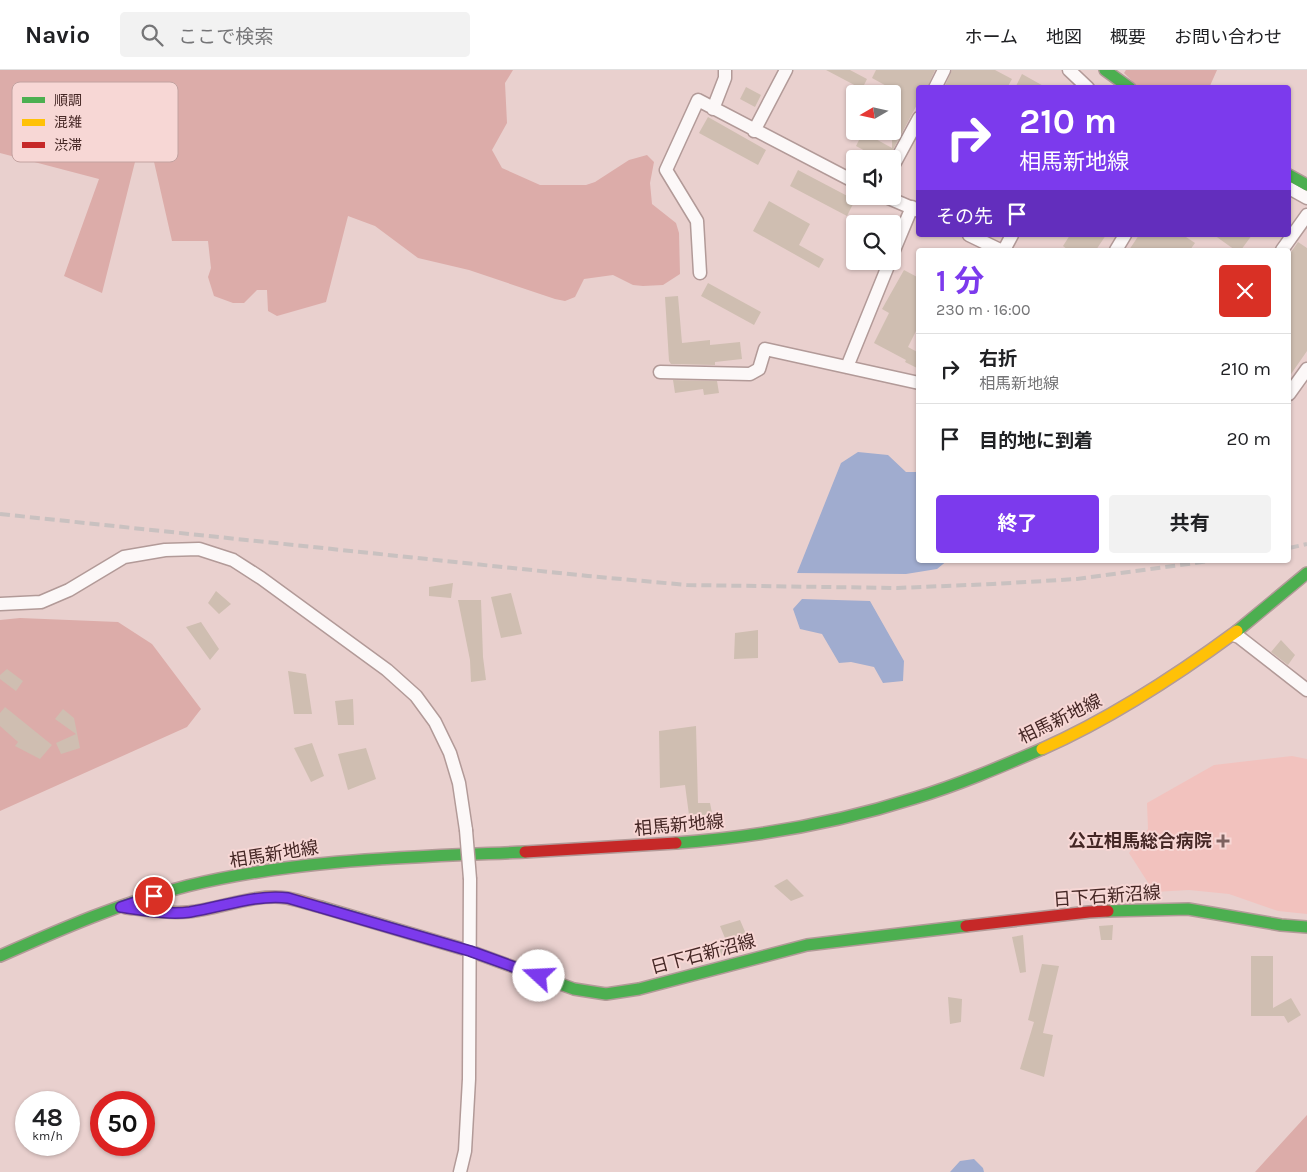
<!DOCTYPE html>
<html lang="ja">
<head>
<meta charset="utf-8">
<style>
  :root { --surface:#fff; --page:#f2f2f2; --text:#202124; --muted:#757577; --line:#e0e0e0; --accent:#7c3aed }
  body { margin:0; font-family:Karla,"Noto Sans JP",sans-serif; background:var(--page); color:var(--text); height:100vh; display:flex; flex-direction:column; font-size:19px; white-space:nowrap }
  * { box-sizing:border-box; margin:0 }
  p { font-size:16px; color:var(--muted) }
  .icon { flex:none; width:28px; height:28px; fill:none; stroke:currentColor; stroke-width:2; stroke-linecap:round; stroke-linejoin:round }
  .map { position:relative; flex:1; overflow:hidden }
  .panel { position:absolute; left:916px; top:178px; width:375px; height:315px; display:flex; flex-direction:column; background:var(--surface); border-radius:5px; box-shadow:0 1px 4px #0004 }
  .panel>* { flex:none }
  .guide { position:absolute; left:916px; top:15px; width:375px; height:152px; border-radius:5px; box-shadow:0 1px 4px #0004; background:#7c3aed; color:#fff; overflow:hidden }
  .needle { width:32px; rotate:261deg }
  .tools { position:absolute; left:846px; top:15px; display:grid; gap:10px }
  .tools a { display:grid; place-items:center; width:55px; height:55px; border-radius:5px; background:var(--surface); box-shadow:0 1px 4px #0004; font-size:25px }
  .speed { position:absolute; left:15px; top:1021px; display:flex; gap:10px; font-size:25px; font-weight:700; text-align:center }
  .speed>* { display:grid; place-content:center; width:65px; height:65px; border-radius:50%; background:var(--surface); box-shadow:0 1px 4px #0004; line-height:1 }
  .speed small { font-size:12px; font-weight:400 }
  .speed .limit { border:8px solid #d22; background:#fff; color:#111 }
  .pin { position:absolute; display:grid; place-items:center; width:42px; height:42px; color:#fff; margin:-21px; border:2px solid #fff; border-radius:50%; box-shadow:0 1px 5px #0007 }
  .me { position:absolute; width:55px; margin:-28px; rotate:290deg; stroke-linejoin:round; filter:drop-shadow(0 0 4px #0008) }
  .turn { display:flex; align-items:center; gap:18px; height:105px; padding:0 20px; font-size:22px }
  .turn .icon { width:65px; height:65px; stroke-width:2.5 }
  .turn b { display:block; font-size:35px; line-height:42px }
  .then { display:flex; align-items:center; height:48px; padding:0 20px; background:#0003; gap:10px; font-size:19px }
  .round { display:grid; place-items:center; flex:none; width:52px; height:52px; border-radius:5px; background:var(--page) }
  .summary { display:flex; align-items:center; justify-content:space-between; height:85px; padding:0 20px }
  h1 { font-size:30px; font-weight:700; line-height:38px; color:var(--accent) }
  .action { display:flex; gap:10px; margin-top:auto; padding:10px 20px }
  .action a { flex:1; height:58px; border-radius:5px; background:var(--accent); color:#fff; font-size:20px; font-weight:700; line-height:58px; text-align:center }
  .action a+a { background:var(--page); color:var(--text) }
  ul { padding:0; list-style:none }
  li { display:flex; align-items:center; gap:15px; height:70px; padding:0 20px; border-top:1px solid var(--line) }
  li div { flex:1 }
  li b { display:block; font-size:19px }
  li em { font-style:normal }
  header { display:flex; align-items:center; gap:30px; box-sizing:border-box; height:70px; padding:0 25px; background:var(--surface); border-bottom:1px solid var(--line) }
  header strong { font-size:24px }
  nav { display:flex; gap:28px; margin-inline-start:auto; font-size:18px }
  .search { width:350px; height:45px; background:var(--page); display:flex; align-items:center; gap:12px; box-sizing:border-box; padding:0 18px; border-radius:5px; color:var(--muted); font-size:19px }
  .map>svg:first-child { display:block }
</style>
</head>
<body>
<header>
<strong>Navio</strong>
<div class="search"><svg class="icon" aria-label="search" viewBox="0 0 24 24"><circle cx="10" cy="10" r="6"/><path d="M15 15l6 6"/></svg>ここで検索</div>
<nav><a>ホーム</a><a>地図</a><a>概要</a><a>お問い合わせ</a></nav>
</header>
<div class="map">
<svg width="1307" height="1102" viewBox="0 0 1307 1102">
  <rect width="100%" height="100%" fill="#e9d0ce"/>
  <path fill="#f2c2be" d="M1292,686L1307,689V844L1278,841L1229,824L1189,820L1154,822L1129,783L1148,759L1147,733L1214,695Z"/>
  <path fill="#dcaca9" d="M0,0H513L505,13L507,53L492,80L502,98L540,115H586L595,112L629,90L647,85L654,92L650,113L652,134L676,153L679,163L680,204L663,215L643,216L633,215L613,205L584,209L575,227L565,231L555,229L469,200L418,188L375,156L348,146L326,232L277,246L268,241L267,220H257L244,233H233L214,226L208,207L211,198L208,171H172L152,83L139,76L102,223L64,206L99,109L0,83Z
    M1126,0H1217L1209,18L1138,17L1124,3Z
    M20,548L118,552L152,574L201,639L187,657L0,741V550Z
    M1307,1045V1102H1255Z"/>
  <path fill="#a0accf" d="M858,382L888,385L906,402H919V490H948L937,499L906,504L797,503L841,393Z
    M802,529L870,531L904,591L903,611L883,613L874,597L851,592L839,593L822,564L800,559L793,539Z
    M974,1089L983,1098L984,1102H950L960,1091Z"/>
  <path fill="#cfbeb1" d="M826,0H850L867,9L862,19Z
    M876,0H935L927,18H919V31L888,89H880L856,76L863,62L892,78V19L872,8Z
    M952,0H995L1012,9L1007,18H944Z
    M1022,4L1047,18H1015Z
    M746,17L761,25L755,37L740,29Z
    M708,47L766,80L758,95L699,63Z
    M798,100L855,130L847,146L790,116Z
    M769,131L810,154L799,175L824,189L819,198L753,161Z
    M1070,165H1106L1096,180H1068L1063,176Z
    M1139,165H1183L1195,173L1190,180H1129Z
    M1214,165H1252L1241,180H1235Z
    M1298,172L1307,178V281L1289,307V185Z
    M904,200L919,208V255L908,277L919,283V299L905,292L906,290L874,273L889,243L882,239Z
    M708,213L761,242L754,255L701,226Z
    M678,226L682,273L710,270V275L740,272L742,289L715,292V295L671,294L669,291L665,227Z
    M673,310L717,311L719,323L704,325L703,319L675,323Z
    M453,513L451,528L429,526V517Z
    M216,521L231,534L219,544L208,533Z
    M511,523L522,564L501,568L491,527Z
    M458,530H481L483,587L486,610L471,612L470,590Z
    M201,552L219,579L210,590L186,557Z
    M758,560V588L734,589L735,563Z
    M1281,570L1295,585L1288,595L1271,582Z
    M7,599L23,611L16,621L0,609V605Z
    M288,601L306,604L312,644H294Z
    M353,629L354,655H338L335,631Z
    M5,637L52,675L40,689L15,676L18,672L0,656V643Z
    M63,639L74,648L80,678L61,684L56,673L76,664L55,649Z
    M696,656L698,733H710L713,748L698,751V760H691L685,715L660,718L659,661Z
    M312,673L324,706L311,712L294,678Z
    M366,678L376,709L348,720L338,684Z
    M787,809L804,826L791,831L774,816Z
    M740,850L752,878L711,889L707,883L727,873L720,856Z
    M1113,855L1112,870H1101L1099,856Z
    M1023,865L1026,902L1020,903L1012,867Z
    M1251,886H1273V938L1291,928L1301,945L1288,953L1284,946H1251Z
    M1042,894L1059,896L1043,963L1053,965L1044,1007L1020,999L1034,952L1028,950Z
    M948,927L962,929L961,952L950,954Z"/>
  <g fill="none" stroke-linecap="round" stroke-linejoin="round">
    <g stroke="#b29a98" stroke-width="15">
      <path id="street" d="M1069,0L1088,18
        M935,18L944,0
        M713,39L725,8V0
        M754,61L786,0
        M892,98L919,48
        M1289,118L1307,128
        M884,126L919,141
        M969,165L1000,180
        M1004,180L1012,165
        M1116,180L1125,165
        M1282,180L1307,145
        M892,185L912,137
        M700,203L697,151L666,100L698,30L855,112
        M847,297L890,191
        M660,302L750,304L759,299L765,279L919,313
        M1289,324L1307,299
        M0,534L41,532L69,520L124,487L165,480L199,479L233,490L261,508L387,600L416,626L435,652L450,683L459,713L466,760
        M1233,565L1239,567L1307,620
        M460,1102L465,1081L469,1009L470,809"/>
    </g>
    <g stroke="#b29a98" stroke-width="14">
      <path id="fast" d="M1105,0L1130,18
        M1289,105L1307,115
        M1237,561L1307,503
        M676,773C757,767 837,753 915,728C958,715 1000,697 1042,679
        M321,837L470,881L574,919L606,924L639,919L807,875L966,856
        M1108,841L1188,839L1281,855L1307,857
        M0,886C61,859 123,832 187,816C298,789 412,787 525,782"/>
    </g>
    <g stroke="#b29a98" stroke-width="14">
      <path id="slow" d="M1042,679C1112,648 1176,606 1237,561
        M126,838C146,840 167,844 188,842C221,839 254,823 287,828C298,830 310,834 321,837"/>
    </g>
    <g stroke="#b29a98" stroke-width="14">
      <path id="jam" d="M525,782L676,773
        M966,856L1089,842L1108,841"/>
    </g>
    <use href="#street" stroke="#fcf8f8" stroke-width="12"/>
    <use href="#fast" stroke="#4caf50" stroke-width="11"/>
    <use href="#slow" stroke="#ffc107" stroke-width="11"/>
    <use href="#jam" stroke="#c62828" stroke-width="11"/>
    <path stroke="#c9c1c0" stroke-width="4" stroke-dasharray="10 5" stroke-linecap="butt" d="M0,444L588,506L687,515L897,518L993,514L1077,509L1217,490
      M1289,478L1307,474"/>
    <g stroke="#b29a98" stroke-width="15" stroke-linecap="butt">
      <path id="street-bridge" d="M466,760L470,809"/>
    </g>
    <use href="#street-bridge" stroke="#fcf8f8" stroke-width="12"/>
  </g>
  <g fill="none" stroke-linecap="round" stroke-linejoin="round">
    <g stroke="#51269a" stroke-width="12">
      <path id="route" d="M154,826L121,837C143,840 167,845 190,842C222,837 256,824 288,828L470,881L539,906"/>
    </g>
    <use href="#route" stroke="#7c3aed" stroke-width="9"/>
  </g>
  <path fill="#7e6260" stroke="#f7d7d5" stroke-width="2" d="M1220.5 763.5h5v5h5v5h-5v5h-5v-5h-5v-5h5z"/>
  <g text-anchor="middle" dominant-baseline="central" stroke-width="4" stroke-linejoin="round" paint-order="stroke">
    <g font-size="18" fill="#452725" stroke="#f7d7d5">
      <text transform="translate(1060 649) rotate(-26)">相馬新地線</text>
      <text transform="translate(679 755) rotate(-5)">相馬新地線</text>
      <text transform="translate(274 784) rotate(-9)">相馬新地線</text>
      <text transform="translate(1107 826) rotate(-4)">日下石新沼線</text>
      <text transform="translate(703 884) rotate(-15)">日下石新沼線</text>
    </g>
    <g font-size="18" font-weight="bold" fill="#452725" stroke="#f7d7d5" text-anchor="end">
      <text x="1212" y="771">公立相馬総合病院</text>
    </g>
  </g>
  <rect x="12" y="12" width="166" height="80" rx="8" fill="#f7d7d5" stroke="#c2a2a0" stroke-width="1"/>
  <rect x="22" y="27" width="23" height="6" fill="#4caf50"/>
  <rect x="22" y="49" width="23" height="7" fill="#ffc107"/>
  <rect x="22" y="72" width="23" height="6" fill="#c62828"/>
  <g font-size="14" fill="#452725">
    <text x="54" y="35">順調</text>
    <text x="54" y="57">混雑</text>
    <text x="54" y="80">渋滞</text>
  </g>
</svg>
<div class="tools">
<a><svg class="needle" viewBox="-14 -14 28 28"><path d="M0-13l5 13h-10z" fill="#e53935"/><path d="M0 13l5-13h-10z" fill="#757577"/></svg></a>
<a><svg class="icon" aria-label="sound" viewBox="0 0 24 24"><path d="M4 9h4l5-4v14l-5-4H4zM17 9q2 3 0 6"/></svg></a>
<a><svg class="icon" aria-label="search" viewBox="0 0 24 24"><circle cx="10" cy="10" r="6"/><path d="M15 15l6 6"/></svg></a>
</div>
<div class="speed"><div>48<small>km/h</small></div><div class="limit">50</div></div>
<div class="pin" style="left:154px;top:826px;background:#d93025"><svg class="icon" aria-label="arrive" viewBox="0 0 24 24"><path d="M6 21V4h12l-3 4 3 4H6"/></svg></div>
<svg class="me" style="left:539px;top:906px" viewBox="-20 -20 40 40"><circle r="19" fill="#fff"/><path d="M0-13L10 11 0 6-10 11z" fill="#7c3aed"/></svg>
<div class="guide">
<div class="turn"><svg class="icon" aria-label="right" viewBox="0 0 24 24"><path d="M7 20v-9h11M14 6l5 5-5 5"/></svg><div><b>210 m</b>相馬新地線</div></div>
<div class="then">その先<svg class="icon" aria-label="arrive" viewBox="0 0 24 24"><path d="M6 21V4h12l-3 4 3 4H6"/></svg></div>
</div>
<section class="panel">
<div class="summary"><div><h1>1 分</h1><p>230 m · 16:00</p></div><a class="round" style="background:#d93025;color:#fff"><svg class="icon" aria-label="close" viewBox="0 0 24 24"><path d="M6 6l12 12M18 6L6 18"/></svg></a></div>
<ul>
<li><svg class="icon" aria-label="right" viewBox="0 0 24 24"><path d="M7 20v-9h11M14 6l5 5-5 5"/></svg><div><b>右折</b><p>相馬新地線</p></div><em>210 m</em></li>
<li><svg class="icon" aria-label="arrive" viewBox="0 0 24 24"><path d="M6 21V4h12l-3 4 3 4H6"/></svg><div><b>目的地に到着</b></div><em>20 m</em></li>
</ul>
<div class="action"><a>終了</a><a>共有</a></div>
</section>
</div>
</body>
</html>
